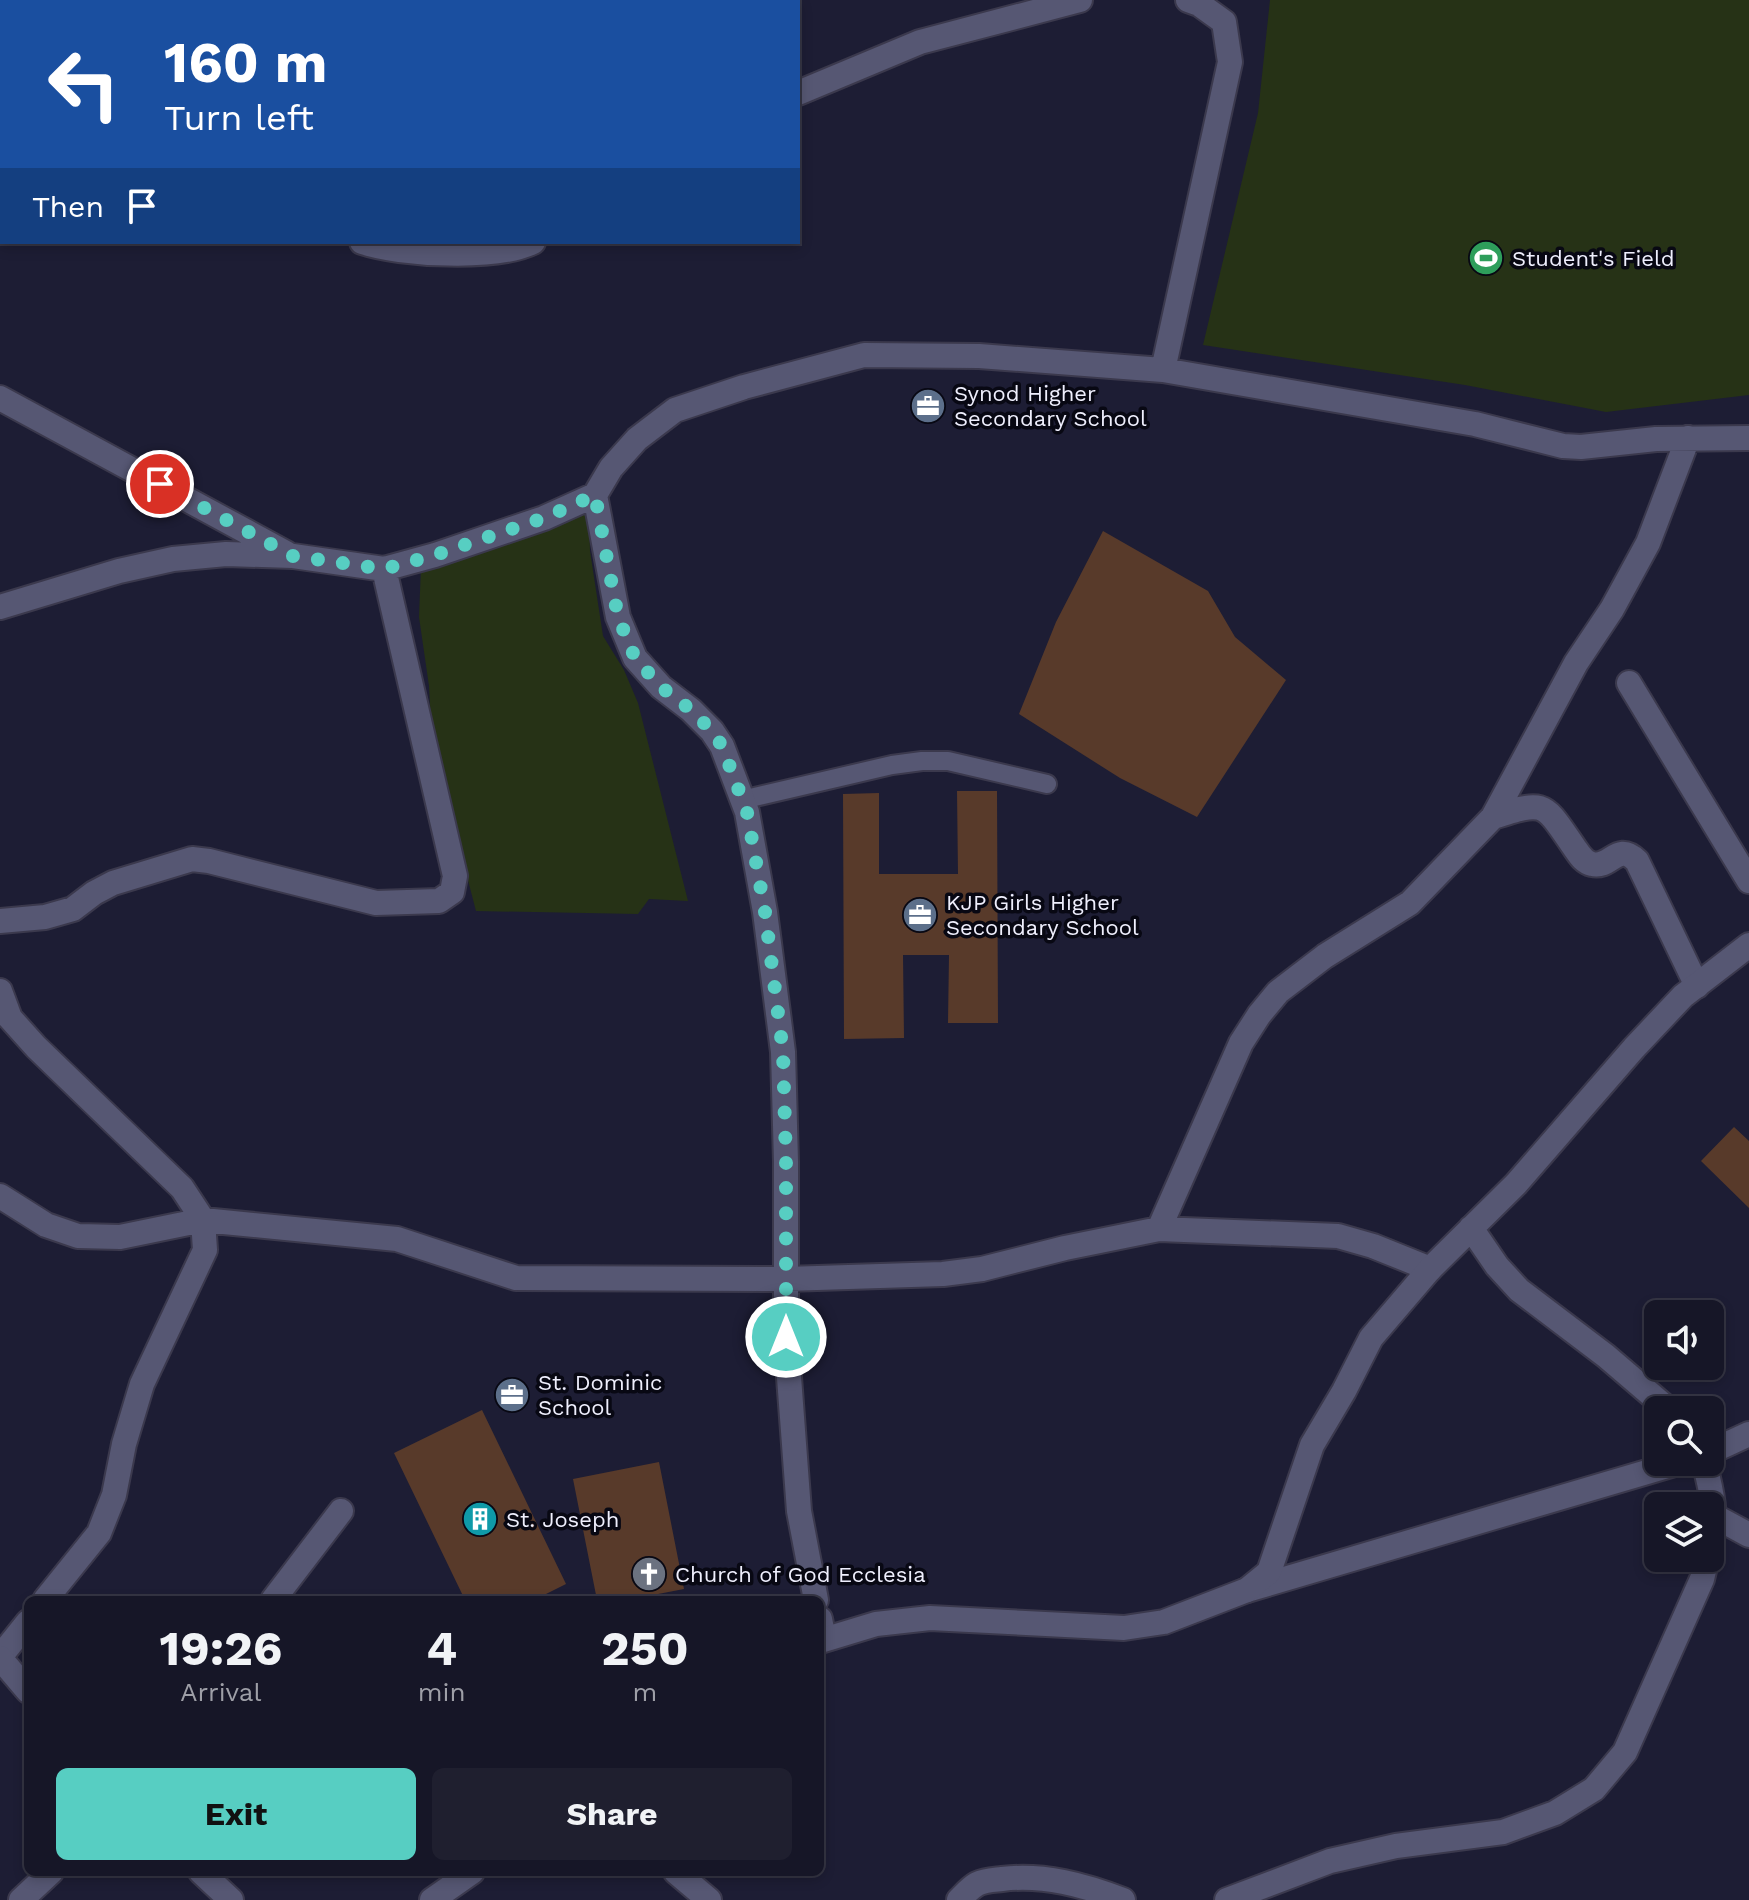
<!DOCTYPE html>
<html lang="en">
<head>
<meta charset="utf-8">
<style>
  :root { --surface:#161627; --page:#1f1f2f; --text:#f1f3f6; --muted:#9e9fa7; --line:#353544; --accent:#57cec2 }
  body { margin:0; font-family:"Work Sans",sans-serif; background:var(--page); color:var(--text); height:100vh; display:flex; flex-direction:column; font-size:30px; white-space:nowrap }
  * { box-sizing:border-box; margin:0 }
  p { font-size:26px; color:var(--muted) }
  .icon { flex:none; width:44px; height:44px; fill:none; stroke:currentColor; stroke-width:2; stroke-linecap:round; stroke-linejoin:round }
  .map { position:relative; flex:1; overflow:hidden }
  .side { position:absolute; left:24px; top:1596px; width:800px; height:280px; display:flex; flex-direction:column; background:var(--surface); border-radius:12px; box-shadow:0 4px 12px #0003,0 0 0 2px var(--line) }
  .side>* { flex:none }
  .guide { position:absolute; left:0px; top:0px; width:800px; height:244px; box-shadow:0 4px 12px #0003,0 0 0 2px var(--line); background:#1a4fa0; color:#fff; overflow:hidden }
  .tools { position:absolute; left:1644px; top:1300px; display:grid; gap:16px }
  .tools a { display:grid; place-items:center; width:80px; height:80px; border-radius:12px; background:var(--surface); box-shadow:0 4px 12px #0003,0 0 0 2px var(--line); font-size:40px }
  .pin { position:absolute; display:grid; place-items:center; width:68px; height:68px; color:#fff; margin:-34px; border:4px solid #fff; border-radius:50%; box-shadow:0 2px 8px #0007 }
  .me { position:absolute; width:88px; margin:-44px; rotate:0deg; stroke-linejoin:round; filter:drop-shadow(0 0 6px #0008) }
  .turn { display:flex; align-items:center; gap:28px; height:168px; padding:0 32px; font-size:36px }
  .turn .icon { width:104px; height:104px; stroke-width:2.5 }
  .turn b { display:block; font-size:56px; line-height:68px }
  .then { display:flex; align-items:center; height:76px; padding:0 32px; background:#0003; gap:16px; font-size:30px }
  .eta { display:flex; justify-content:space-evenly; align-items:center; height:136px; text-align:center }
  .eta b { font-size:48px; font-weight:700; line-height:56px }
  .cta { display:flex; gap:16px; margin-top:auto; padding:16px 32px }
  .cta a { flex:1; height:92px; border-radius:12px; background:var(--accent); color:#111; font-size:32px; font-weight:700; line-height:92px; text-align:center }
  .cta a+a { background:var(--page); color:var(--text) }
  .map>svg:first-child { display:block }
</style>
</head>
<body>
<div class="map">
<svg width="1749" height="1900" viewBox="0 0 1749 1900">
  <rect width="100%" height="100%" fill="#1d1d34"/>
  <path fill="#263216" d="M1270,0H1749V395L1606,412L1465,385L1203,345L1258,113Z
    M589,510L590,551L603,636L624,670L638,703L688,901L649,899L638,914L476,911L432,742L429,686L419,617L421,567Z"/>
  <path fill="#583a2a" d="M1103,531L1208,591L1235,637L1286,680L1197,817L1120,778L1019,714L1056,622Z
    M957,791H997L998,1023H948L949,955H903L904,1038L844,1039L843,794L879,793V874H958Z
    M1734,1127L1749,1141V1208L1701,1161Z
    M482,1410L566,1584L534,1600H465L394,1453Z
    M659,1462L684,1589L627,1600H597L573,1479Z"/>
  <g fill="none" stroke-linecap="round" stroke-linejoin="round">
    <g stroke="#3b394d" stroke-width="22">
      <path id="lane" d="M742,800L892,765L922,761H948L1047,784"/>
    </g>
    <g stroke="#3b394d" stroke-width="28">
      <path id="street" d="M301,0L302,2
        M798,93L920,42L1080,0
        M0,102L2,103
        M362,242C400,255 497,260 533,242
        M1163,370L1230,62L1224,22L1199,4L1188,0
        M0,398L286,553
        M595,495L618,617L635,658L661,687L691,710L712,731L722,746L747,812L765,912L783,1052L786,1162V1337L799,1511L816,1600
        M0,607L119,571L173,559L226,554L293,556L384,569L435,555L544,518L595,495L611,468L637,439L675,410L744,387L864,355L979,356L1163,370L1475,424L1563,446L1581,447L1656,439L1749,438
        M1629,683L1749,881
        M1493,817C1546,800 1543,802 1574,847C1579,854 1583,862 1592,864C1611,869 1617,841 1637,861L1697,986
        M0,921L45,917L73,909L94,893L113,883L192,859L209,861L376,903L439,901L452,892L455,876L384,569
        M0,991L10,1018L36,1047L182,1188L203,1220L205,1250L142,1384L124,1444L114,1495L99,1533L45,1600
        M0,1196L46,1225L78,1236L120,1237L203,1220L397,1239L516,1278L786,1279L943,1274L982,1269L1065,1248L1159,1229L1338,1236L1373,1246L1430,1269
        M1159,1229L1241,1043L1259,1015L1278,992L1325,956L1410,903L1493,817L1576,663L1612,609L1648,543L1688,438
        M1710,1452L1749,1434
        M1714,1516L1749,1535
        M1247,1590L1681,1462
        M273,1600L341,1511
        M820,1619L824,1639
        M0,1657L28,1622
        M676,1872L709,1900
        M21,1900L51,1872"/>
    </g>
    <g stroke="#3b394d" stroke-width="28">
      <path id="secondary" d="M1471,1228L1497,1266L1519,1290L1606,1356L1669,1410
        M1704,1462C1712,1492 1717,1514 1710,1545
        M820,1641L876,1624L930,1618L1124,1628L1164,1622L1247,1590L1269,1572L1312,1445L1344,1391L1371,1338L1430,1269L1516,1184L1634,1048L1683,996L1749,945
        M0,1658L28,1691
        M201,1872L231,1900
        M432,1900L472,1872
        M959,1900C965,1894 970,1888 977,1884C985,1880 993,1880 1002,1879C1044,1874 1084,1885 1123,1900
        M1227,1900L1330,1861L1396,1846L1503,1832L1555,1813L1594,1789L1625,1752L1702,1579L1707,1558"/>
    </g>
    <use href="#lane" stroke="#565773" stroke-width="18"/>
    <use href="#street" stroke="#565773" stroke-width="24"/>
    <use href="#secondary" stroke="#565773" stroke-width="24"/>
  </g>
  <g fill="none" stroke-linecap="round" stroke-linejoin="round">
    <path stroke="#57cec2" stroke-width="14" stroke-dasharray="0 25.2" d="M160,484L293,556L384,569L435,555L544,518L595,495L618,617L635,658L661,687L691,710L712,731L722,746L747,812L765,912L783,1052L786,1162V1337"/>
  </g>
  <defs>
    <g id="stadium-disc" transform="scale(1.8)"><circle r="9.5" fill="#2e9e5b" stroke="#080813"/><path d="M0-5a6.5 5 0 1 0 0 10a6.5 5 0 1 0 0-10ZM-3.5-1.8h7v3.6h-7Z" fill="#fff"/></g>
    <g id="office-disc" transform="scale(1.8)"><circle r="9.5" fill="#5c6f8a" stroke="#080813"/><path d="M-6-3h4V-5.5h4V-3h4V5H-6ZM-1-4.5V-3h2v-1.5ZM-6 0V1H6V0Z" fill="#fff"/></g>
    <g id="building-disc" transform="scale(1.8)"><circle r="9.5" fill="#0f9aa8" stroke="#080813"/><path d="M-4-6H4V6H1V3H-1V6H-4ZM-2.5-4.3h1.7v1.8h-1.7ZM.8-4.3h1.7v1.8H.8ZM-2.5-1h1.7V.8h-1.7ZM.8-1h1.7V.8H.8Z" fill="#fff"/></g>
    <g id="church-disc" transform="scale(1.8)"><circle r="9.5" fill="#6b7280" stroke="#080813"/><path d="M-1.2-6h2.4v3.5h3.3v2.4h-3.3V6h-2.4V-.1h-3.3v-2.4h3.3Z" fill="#fff"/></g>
  </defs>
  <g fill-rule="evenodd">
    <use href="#stadium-disc" x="1486" y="258"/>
    <use href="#office-disc" x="928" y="406"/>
    <use href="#office-disc" x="920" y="915"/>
    <use href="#office-disc" x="512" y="1395"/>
    <use href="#building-disc" x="480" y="1519"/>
    <use href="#church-disc" x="649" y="1574"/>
  </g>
  <g text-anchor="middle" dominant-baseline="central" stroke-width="7" stroke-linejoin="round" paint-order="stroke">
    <g font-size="22" fill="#efeffd" stroke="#080813" text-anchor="start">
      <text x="1512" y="258">Student's Field</text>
      <text x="954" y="393">Synod Higher<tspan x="954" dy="25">Secondary School</tspan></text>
      <text x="946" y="902">KJP Girls Higher<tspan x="946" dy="25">Secondary School</tspan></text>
      <text x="538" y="1382">St. Dominic<tspan x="538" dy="25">School</tspan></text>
      <text x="506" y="1519">St. Joseph</text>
      <text x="675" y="1574">Church of God Ecclesia</text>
    </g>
  </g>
</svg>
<div class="tools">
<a><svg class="icon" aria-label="sound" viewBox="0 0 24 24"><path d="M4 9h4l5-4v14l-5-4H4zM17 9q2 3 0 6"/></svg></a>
<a><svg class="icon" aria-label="search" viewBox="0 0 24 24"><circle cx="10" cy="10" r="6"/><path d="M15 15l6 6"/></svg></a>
<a><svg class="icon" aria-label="layers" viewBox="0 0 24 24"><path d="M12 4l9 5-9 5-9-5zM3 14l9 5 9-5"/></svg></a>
</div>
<div class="pin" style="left:160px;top:484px;background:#d93025"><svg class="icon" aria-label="arrive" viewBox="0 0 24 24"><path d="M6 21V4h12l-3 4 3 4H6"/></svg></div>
<svg class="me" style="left:786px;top:1337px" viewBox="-20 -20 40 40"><circle r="17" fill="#57cec2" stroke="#fff" stroke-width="3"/><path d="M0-11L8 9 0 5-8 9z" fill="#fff"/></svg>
<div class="guide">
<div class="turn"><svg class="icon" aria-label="left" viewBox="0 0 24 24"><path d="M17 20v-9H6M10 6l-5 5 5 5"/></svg><div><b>160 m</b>Turn left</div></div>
<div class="then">Then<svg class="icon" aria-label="arrive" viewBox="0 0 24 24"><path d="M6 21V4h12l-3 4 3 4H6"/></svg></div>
</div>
<section class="side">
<div class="eta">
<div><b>19:26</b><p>Arrival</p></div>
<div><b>4</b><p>min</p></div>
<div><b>250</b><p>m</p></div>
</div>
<div class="cta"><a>Exit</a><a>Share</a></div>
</section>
</div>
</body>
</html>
